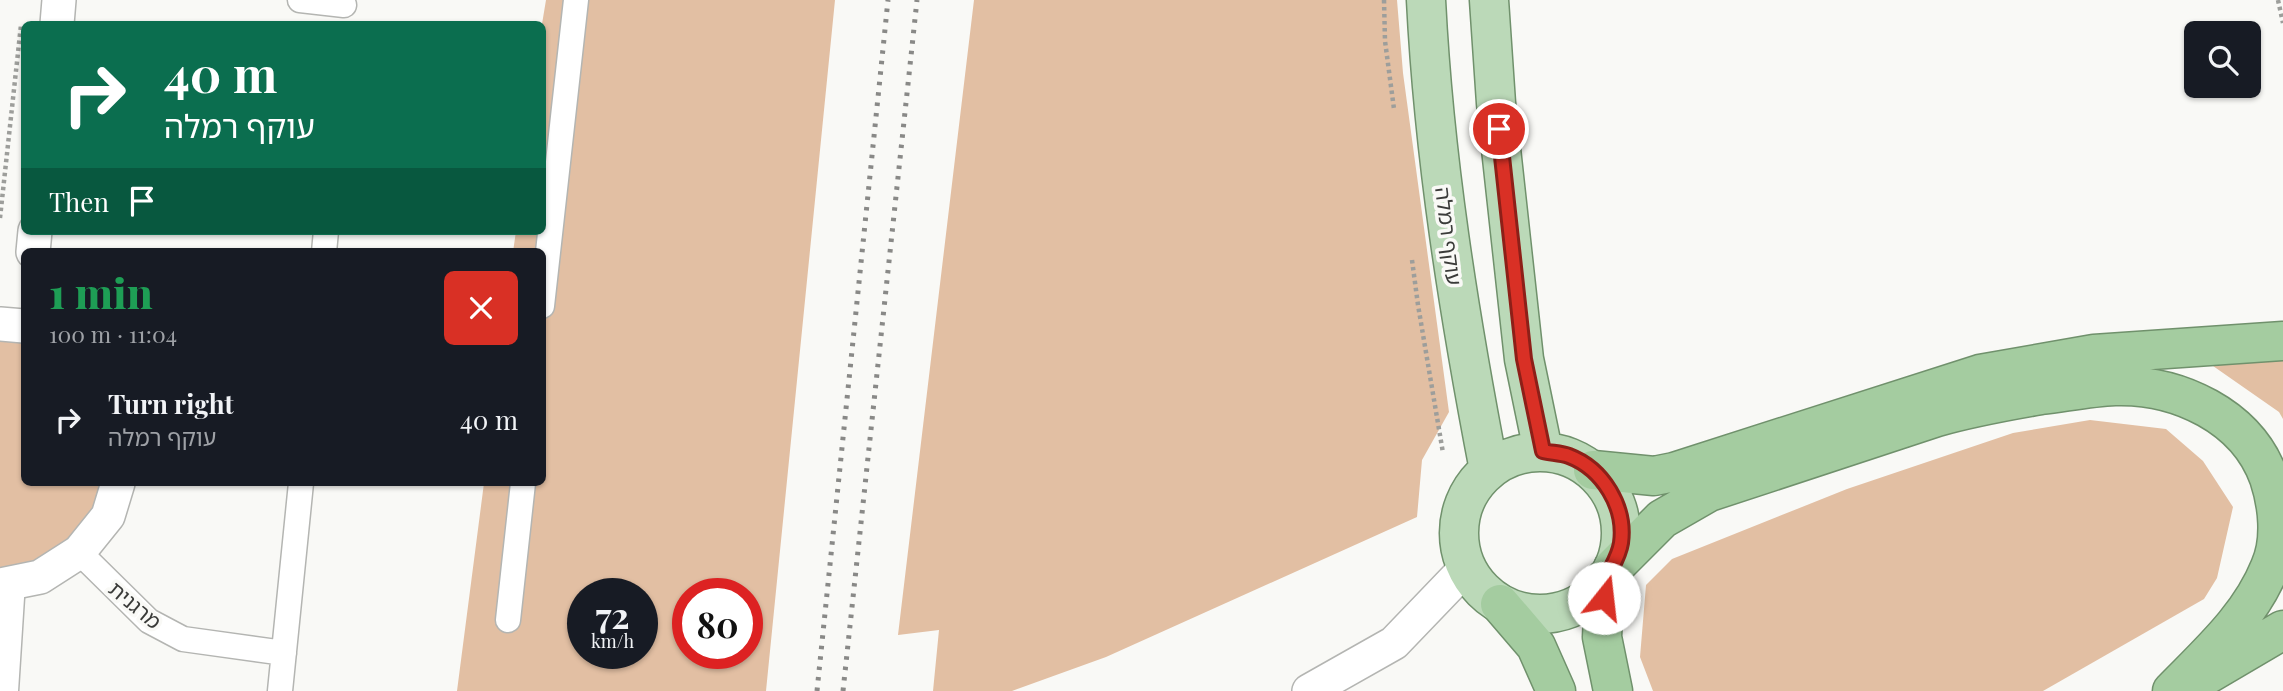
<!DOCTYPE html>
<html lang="en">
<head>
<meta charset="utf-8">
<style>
  :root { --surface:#171b24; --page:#242831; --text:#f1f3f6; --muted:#9ea1a6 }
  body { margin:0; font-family:"Playfair Display","Noto Sans Hebrew",serif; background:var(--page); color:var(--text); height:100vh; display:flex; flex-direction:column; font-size:26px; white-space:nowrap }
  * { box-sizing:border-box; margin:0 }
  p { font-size:23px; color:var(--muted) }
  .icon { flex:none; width:38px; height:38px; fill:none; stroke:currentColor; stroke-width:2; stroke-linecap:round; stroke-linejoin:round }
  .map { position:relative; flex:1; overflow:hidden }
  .side { position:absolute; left:21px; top:248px; width:525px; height:238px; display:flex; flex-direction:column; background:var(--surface); border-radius:10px; box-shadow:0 2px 5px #0004 }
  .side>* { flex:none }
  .guide { position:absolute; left:21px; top:21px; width:525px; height:214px; border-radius:10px; box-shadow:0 2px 5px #0004; background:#0b6e4f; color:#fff; overflow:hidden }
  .fabs { position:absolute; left:2184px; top:21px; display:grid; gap:14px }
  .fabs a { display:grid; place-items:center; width:77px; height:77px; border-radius:10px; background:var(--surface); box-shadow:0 2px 5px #0004; font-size:35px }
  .speed { position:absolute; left:567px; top:578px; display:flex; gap:14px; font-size:35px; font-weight:700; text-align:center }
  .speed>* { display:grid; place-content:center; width:91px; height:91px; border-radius:50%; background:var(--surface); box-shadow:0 2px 5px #0004; line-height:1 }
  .speed small { font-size:18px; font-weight:400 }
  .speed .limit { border:10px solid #d22; background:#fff; color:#111 }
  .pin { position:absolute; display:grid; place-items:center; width:60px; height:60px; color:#fff; margin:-30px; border:4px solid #fff; border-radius:50%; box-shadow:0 2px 7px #0007 }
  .me { position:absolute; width:77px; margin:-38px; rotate:16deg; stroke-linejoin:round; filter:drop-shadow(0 0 5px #0008) }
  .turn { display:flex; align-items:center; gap:24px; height:147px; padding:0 28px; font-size:32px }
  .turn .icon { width:91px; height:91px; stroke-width:2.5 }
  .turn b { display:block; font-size:49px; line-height:60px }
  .then { display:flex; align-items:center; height:66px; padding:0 28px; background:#0003; gap:14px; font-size:26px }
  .round { display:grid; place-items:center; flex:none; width:74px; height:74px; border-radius:10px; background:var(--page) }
  .overview { display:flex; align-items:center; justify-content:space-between; height:119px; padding:0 28px }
  h1 { font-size:42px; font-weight:800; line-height:52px; color:#1e9e55 }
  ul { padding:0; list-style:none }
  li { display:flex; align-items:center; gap:21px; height:105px; padding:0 28px }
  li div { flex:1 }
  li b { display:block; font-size:26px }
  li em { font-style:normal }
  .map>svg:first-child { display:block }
</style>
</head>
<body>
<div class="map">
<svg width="2283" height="691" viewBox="0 0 2283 691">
  <rect width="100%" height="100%" fill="#f9f9f6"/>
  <path fill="#e2bfa3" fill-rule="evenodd" d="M546,0H835L766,691H457L484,483H542V252H513L516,231H542V24ZM583,593H642V653H583ZM688,593H747V653H688Z
    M974,0H1397L1403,73L1449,412L1422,460L1417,517L1106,657L1012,691H933L939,630L898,635Z
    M0,339L24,341V483H102L94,509L69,541L34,563L0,570Z
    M2203,359H2283V419L2279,412Z
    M2090,420L2166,429L2203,461L2233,507L2217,578L2204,599L2043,691H1653L1640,657L1646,585L1672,559L1847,489L2013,433Z"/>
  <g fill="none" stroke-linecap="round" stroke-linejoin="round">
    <g stroke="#b4b5b2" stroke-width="27">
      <path id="pedestrian" d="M300,0L344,5
        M324,252L326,231
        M542,306L576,0
        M79,552L149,621L183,639L284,653
        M508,620L523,483
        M6,691L13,582
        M280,691L301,483"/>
    </g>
    <g stroke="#b4b5b2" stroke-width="36">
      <path id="minor" d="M57,24L59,0
        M33,252L35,231
        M0,324L24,326
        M0,585L40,577L79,552L108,516L118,483
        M1309,691L1394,643L1467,567"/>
    </g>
    <g stroke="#70916c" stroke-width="41">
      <path id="primary" d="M1426,0C1434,159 1459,314 1489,470
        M1489,0L1496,103L1524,359L1543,451
        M1459 533a81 81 0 1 1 162 0a81 81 0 1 1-162 0Z"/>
    </g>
    <g stroke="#70916c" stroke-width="41">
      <path id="trunk" d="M1593,470L1654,476L1674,472L1980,374L2094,354L2283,341
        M1613,568L1662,519L1709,492L1937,417C1972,407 2006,401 2041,395C2066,392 2091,387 2115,386C2178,384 2247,416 2269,478C2278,505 2282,540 2270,567C2250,617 2209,653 2172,691
        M1605,579L1602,637L1613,691
        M1500,604L1536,646L1556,691
        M2203,677L2283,630"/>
    </g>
    <path stroke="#9d9e9b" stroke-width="4.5" stroke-dasharray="3.5 3.5" stroke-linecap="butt" d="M1384,0L1385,41L1394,109
      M2278,0L2283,23
      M0,218L21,25
      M1412,260L1418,305L1443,453"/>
    <use href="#pedestrian" stroke="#fff" stroke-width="24"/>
    <use href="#minor" stroke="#fff" stroke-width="33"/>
    <use href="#primary" stroke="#bbd9b8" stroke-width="38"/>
    <use href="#trunk" stroke="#a4cca0" stroke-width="38"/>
    <path stroke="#898987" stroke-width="5" stroke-dasharray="3.5 7" stroke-linecap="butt" d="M817,691L888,0
      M843,691L917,0"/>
  </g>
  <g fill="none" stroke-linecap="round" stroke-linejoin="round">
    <g stroke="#8d1f18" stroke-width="18">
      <path id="route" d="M1499,129L1524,359L1543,451C1551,453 1561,453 1569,456C1603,469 1626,507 1621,543C1619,556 1612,566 1607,577C1604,583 1605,592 1604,598"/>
    </g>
    <use href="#route" stroke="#d93025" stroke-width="12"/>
  </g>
  <g text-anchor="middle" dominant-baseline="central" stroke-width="7" stroke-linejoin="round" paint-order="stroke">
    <g font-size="21" fill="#3a3b39" stroke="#f9f9f6">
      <text transform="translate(1450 236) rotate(83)">עוקף רמלה</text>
      <text transform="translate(136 604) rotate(40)">מרגנית</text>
    </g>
  </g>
</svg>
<div class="fabs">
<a><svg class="icon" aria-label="search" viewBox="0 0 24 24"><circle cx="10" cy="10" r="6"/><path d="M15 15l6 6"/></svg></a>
</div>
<div class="speed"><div>72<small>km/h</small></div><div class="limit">80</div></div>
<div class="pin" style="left:1499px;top:129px;background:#d93025"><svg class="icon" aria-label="arrive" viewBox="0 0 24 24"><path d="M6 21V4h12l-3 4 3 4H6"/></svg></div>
<svg class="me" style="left:1604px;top:598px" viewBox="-20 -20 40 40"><circle r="19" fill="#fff"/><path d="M0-13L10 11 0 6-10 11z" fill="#d93025"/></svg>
<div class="guide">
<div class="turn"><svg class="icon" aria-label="right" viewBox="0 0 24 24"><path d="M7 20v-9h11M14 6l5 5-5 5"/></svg><div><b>40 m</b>עוקף רמלה</div></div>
<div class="then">Then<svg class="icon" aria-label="arrive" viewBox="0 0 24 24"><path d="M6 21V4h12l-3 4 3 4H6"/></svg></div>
</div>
<section class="side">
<div class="overview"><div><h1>1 min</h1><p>100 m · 11:04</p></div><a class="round" style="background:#d93025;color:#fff"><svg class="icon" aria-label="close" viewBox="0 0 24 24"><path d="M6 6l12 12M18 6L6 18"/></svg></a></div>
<ul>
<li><svg class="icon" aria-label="right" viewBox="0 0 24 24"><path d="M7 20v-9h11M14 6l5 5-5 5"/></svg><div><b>Turn right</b><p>עוקף רמלה</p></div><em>40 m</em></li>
</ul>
</section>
</div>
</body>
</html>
